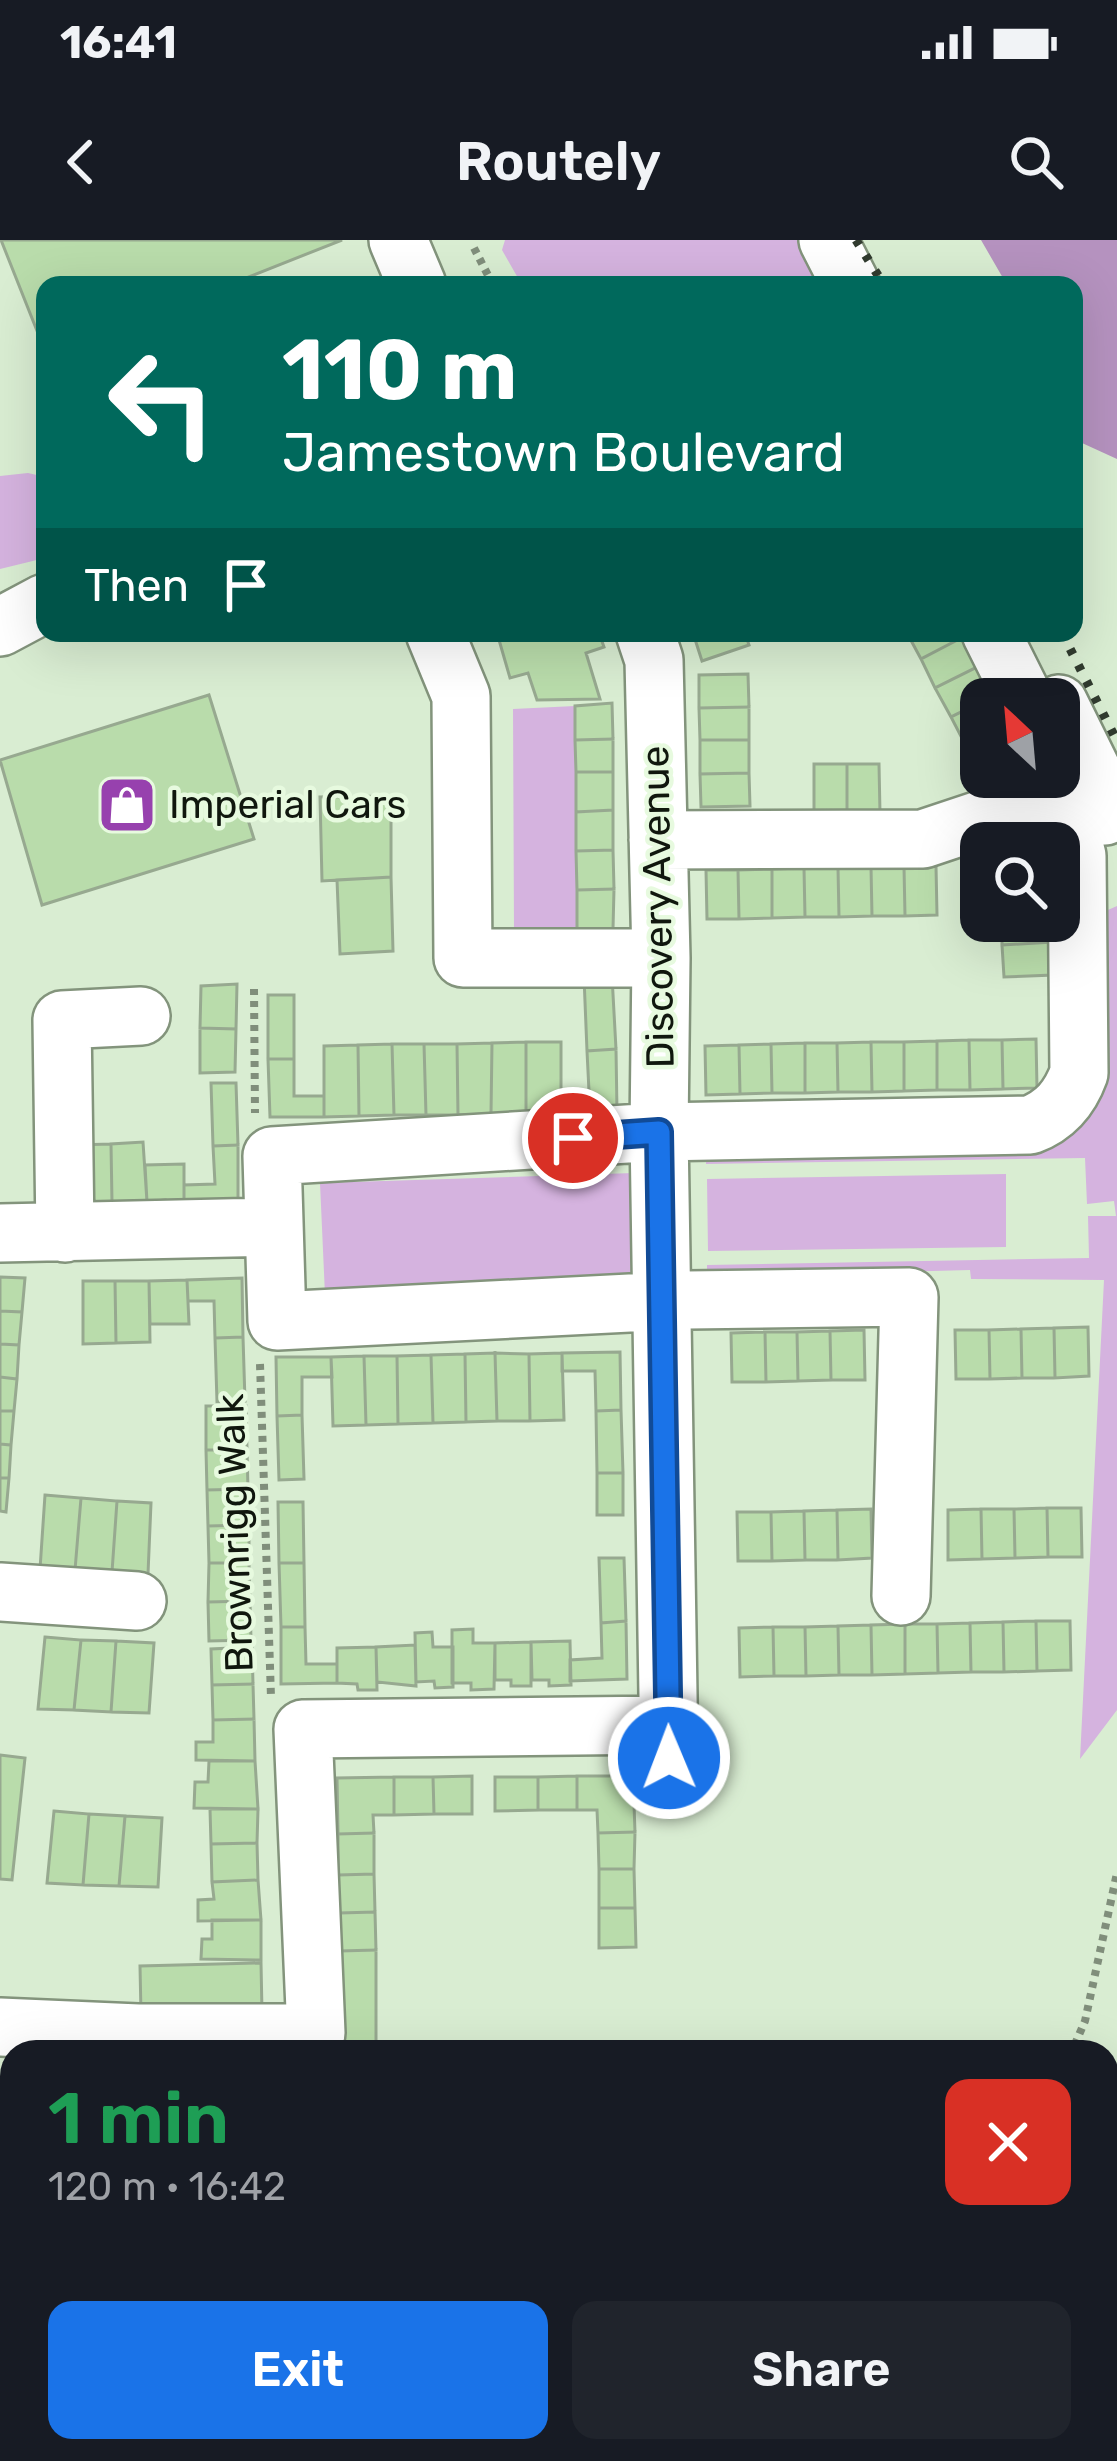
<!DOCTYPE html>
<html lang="en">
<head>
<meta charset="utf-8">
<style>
  :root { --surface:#171b24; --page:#20242c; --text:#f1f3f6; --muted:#9ea1a6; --accent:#1a73e8 }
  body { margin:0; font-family:Rubik,sans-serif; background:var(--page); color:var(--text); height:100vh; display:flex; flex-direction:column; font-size:45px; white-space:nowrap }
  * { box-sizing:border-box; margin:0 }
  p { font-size:39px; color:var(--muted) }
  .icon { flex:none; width:66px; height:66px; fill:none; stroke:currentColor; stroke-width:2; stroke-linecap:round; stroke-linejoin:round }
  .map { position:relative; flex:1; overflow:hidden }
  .panel { position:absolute; left:0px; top:1800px; width:1119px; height:423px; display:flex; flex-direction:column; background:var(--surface); border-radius:36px 36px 0 0; box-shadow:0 12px 48px #0002 }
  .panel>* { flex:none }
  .hud { position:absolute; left:36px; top:36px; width:1047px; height:366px; border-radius:24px; box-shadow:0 12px 48px #0002; background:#00695c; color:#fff; overflow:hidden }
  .needle { width:78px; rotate:334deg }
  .tools { position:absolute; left:960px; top:438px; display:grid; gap:24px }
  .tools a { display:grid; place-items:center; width:120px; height:120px; border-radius:24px; background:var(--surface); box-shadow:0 12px 48px #0002; font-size:60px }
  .pin { position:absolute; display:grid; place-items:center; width:102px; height:102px; color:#fff; margin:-51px; border:6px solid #fff; border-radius:50%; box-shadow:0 3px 12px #0007 }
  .me { position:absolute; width:132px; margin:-66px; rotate:359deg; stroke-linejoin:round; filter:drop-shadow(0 0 9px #0008) }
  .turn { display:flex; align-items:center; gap:42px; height:252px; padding:0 48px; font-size:54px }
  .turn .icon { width:156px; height:156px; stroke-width:2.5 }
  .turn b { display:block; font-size:84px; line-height:102px }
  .then { display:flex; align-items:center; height:114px; padding:0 48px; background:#0003; gap:24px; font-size:45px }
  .round { display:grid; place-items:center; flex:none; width:126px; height:126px; border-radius:24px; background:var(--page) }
  .overview { display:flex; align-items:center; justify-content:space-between; height:204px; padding:0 48px }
  h1 { font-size:72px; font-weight:600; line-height:90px; color:#1e9e55 }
  .button { display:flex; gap:24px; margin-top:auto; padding:24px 48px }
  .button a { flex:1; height:138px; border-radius:24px; background:var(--accent); color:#fff; font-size:48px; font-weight:600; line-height:138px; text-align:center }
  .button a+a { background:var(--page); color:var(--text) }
  .status { display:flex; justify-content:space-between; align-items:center; height:84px; padding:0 60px; background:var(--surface); direction:ltr }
  .status svg { height:33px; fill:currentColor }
  header { display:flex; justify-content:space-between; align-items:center; height:156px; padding:0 48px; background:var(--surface); font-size:54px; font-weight:600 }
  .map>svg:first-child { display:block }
</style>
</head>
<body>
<div class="status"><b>16:41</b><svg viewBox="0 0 49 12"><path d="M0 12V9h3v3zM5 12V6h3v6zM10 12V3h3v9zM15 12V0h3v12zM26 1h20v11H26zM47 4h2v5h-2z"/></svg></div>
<header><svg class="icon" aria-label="back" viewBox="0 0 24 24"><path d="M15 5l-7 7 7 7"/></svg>Routely<svg class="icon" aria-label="search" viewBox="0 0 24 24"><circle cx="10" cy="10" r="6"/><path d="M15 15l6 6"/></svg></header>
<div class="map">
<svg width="1117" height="2221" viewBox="0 0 1117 2221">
  <rect width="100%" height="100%" fill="#d9edd2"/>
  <path fill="#d5b3df" d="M505,0H802L824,45H522L502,10Z
    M28,233L41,236L45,245V318L0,329V236Z
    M575,466L577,690L514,689L513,469Z
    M1117,666V1470L1080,1519L1104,1040L971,1039L970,1030L707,1037V1025L1089,1018L1088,976H1116L1114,961L1087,964L1085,918L706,924L707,904L1047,895L1092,677Z
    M634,933L636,1050L325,1055L320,943Z
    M1006,934V1007L708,1011L707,939Z"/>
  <path fill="#b592bf" d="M981,0H1117V219L1082,203L1074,181V45H1007Z"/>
  <path fill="#b9dcab" stroke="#97a990" stroke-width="3" d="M1,0H342L246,38L250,45H45V111Z
    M497,393H599L604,407L586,413L600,459L537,460L528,433L510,438Z
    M693,393H745L749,405L702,421Z
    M907,393H963L965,396L921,419Z
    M965,396L979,426L935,448L921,419Z
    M979,426L995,455L951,477L935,448Z
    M748,434L749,467L699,468V435Z
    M209,455L254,599L42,665L0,520Z
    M981,462V499L966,506L951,477Z
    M612,463L613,499L575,500V466Z
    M749,467V500H700L699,468Z
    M613,499V532H576L575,500Z
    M981,499V537L966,506Z
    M700,500H749V533L700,534Z
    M814,524H847V573L814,574Z
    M847,524H879L880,573H847Z
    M576,532H613V570L576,572Z
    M749,533L750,566L701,567L700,534Z
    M391,556V637L322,641L320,557Z
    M613,570V610L576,611V572Z
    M613,610L614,649L577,650L576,611Z
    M936,626L937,675L905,676L904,627Z
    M871,627L872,676L839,677L838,628Z
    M871,627H904L905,676H872Z
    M804,628L805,677L772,678V629Z
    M804,628H838L839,677H805Z
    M772,629V678L739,679L738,630Z
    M706,630H738L739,679H707Z
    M391,637L393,711L340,714L337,640Z
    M614,649L613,689L577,690V650Z
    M1002,681H1051L1052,702L1002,705Z
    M1052,702L1053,735L1004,737L1002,705Z
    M612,736L616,809L587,811L584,737Z
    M237,744L236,789L200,788L201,746Z
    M268,755H294V819H268Z
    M200,788L236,789L235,832L200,833Z
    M1036,799L1037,848L1003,849L1002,800Z
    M969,800L970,850H937V801Z
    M969,800H1002L1003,849L970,850Z
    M937,801V850L904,851V802Z
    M526,802H561V873L526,874Z
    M526,802V874H491L492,803Z
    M871,802L872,852H838L837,803Z
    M871,802H904V851L872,852Z
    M492,803L491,874L458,875L457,804Z
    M805,803V853H772L771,804Z
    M805,803H837L838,852L805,853Z
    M392,804H424L426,875H394Z
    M392,804L394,875L359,876L358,805Z
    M424,804H457L458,875H426Z
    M771,804L772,853L740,854L739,805Z
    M358,805L359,876L324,877V806Z
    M739,805L740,854L706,855L705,806Z
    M616,809L617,872L561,873V851H589L587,811Z
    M268,819H294V856H324V877H270Z
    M211,843H236L238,905L213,906Z
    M143,902L147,962H112L111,904Z
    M111,904L112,962L77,963L75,905Z
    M238,905V964L184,966V945L215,944L213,906Z
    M184,924V966H165V960L147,962L145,925Z
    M0,1037L25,1038L22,1072L0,1071Z
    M242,1038L243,1097L215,1098L214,1061H188L187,1040Z
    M187,1040L189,1084H150L149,1041Z
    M83,1041H115L116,1103L83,1104Z
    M115,1041H149L150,1102L116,1103Z
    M0,1071L22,1072L19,1105L0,1104Z
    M1088,1087L1089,1136L1055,1138L1054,1088Z
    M1054,1088L1055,1138H1022L1021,1089Z
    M1021,1089L1022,1138L990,1139L989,1090Z
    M864,1090L865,1140H831L830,1091Z
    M955,1090H989L990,1139H956Z
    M830,1091L831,1140L798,1141L797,1092Z
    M765,1092L766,1142H732L731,1093Z
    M765,1092H797L798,1141L766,1142Z
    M243,1097L245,1161L217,1162L215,1098Z
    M0,1104L19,1105L17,1139L0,1137Z
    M620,1112L621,1170L596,1171L595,1131H562V1113Z
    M495,1113L497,1181L466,1182L465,1114Z
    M495,1113L529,1114L530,1181H497Z
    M562,1113L564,1180L530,1181L529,1114Z
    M465,1114L466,1182L433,1183L431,1115Z
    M431,1115L433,1183L398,1184L397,1116Z
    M364,1116L366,1185L333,1186L331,1117Z
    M364,1116H397L398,1184L366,1185Z
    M276,1117H331L332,1137H302V1175L277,1176Z
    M0,1137L17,1139L14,1171H0Z
    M206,1166H246L247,1210H206Z
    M621,1170L623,1233H597L596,1171Z
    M0,1171H14L11,1205L0,1204Z
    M302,1175L304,1239L279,1240L277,1176Z
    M0,1204L11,1205L9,1238H0Z
    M206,1210H247L248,1249L207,1250Z
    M597,1233H623V1275H597Z
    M0,1238H9L6,1272L0,1271Z
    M248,1249L249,1285L208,1286L207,1250Z
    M45,1255L81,1258L75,1330L40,1329Z
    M81,1258L117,1261L112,1332L75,1330Z
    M117,1261L151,1263L148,1334L112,1332Z
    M278,1262H303L304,1323H279Z
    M1047,1268L1048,1317L1015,1318L1014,1269Z
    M1047,1268H1081L1082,1317H1048Z
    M871,1269L872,1318L838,1320L837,1270Z
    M981,1269L982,1319L948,1320V1270Z
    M981,1269H1014L1015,1318L982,1319Z
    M837,1270L838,1320H805L804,1271Z
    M804,1271L805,1320L772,1321L771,1272Z
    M737,1272H771L772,1321H738Z
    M249,1285V1323H209L208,1286Z
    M599,1318H624L626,1381L601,1383Z
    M209,1323H249L250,1361L208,1362Z
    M279,1323H304L305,1387H281Z
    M250,1361L251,1400L209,1401L208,1362Z
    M626,1381L627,1439L570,1441V1420L602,1418L601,1383Z
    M1036,1381L1037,1431L1004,1432L1003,1382Z
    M1036,1381H1070L1071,1430L1037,1431Z
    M1003,1382L1004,1432H971L970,1383Z
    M970,1383L971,1432L938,1433L937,1384Z
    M905,1384V1434L872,1435L871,1385Z
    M905,1384H937L938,1433L905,1434Z
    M871,1385L872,1435H839L838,1386Z
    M838,1386L839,1435L806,1436L805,1387Z
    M281,1387H305L306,1424H337V1443L281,1444Z
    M773,1387L774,1436L740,1437L739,1388Z
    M773,1387H805L806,1436H774Z
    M473,1389V1403H495L494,1449L471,1450V1443H452V1390Z
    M432,1392L433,1407H453V1447L435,1448L434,1441L416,1442L415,1393Z
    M45,1397L81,1400L74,1470L38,1469Z
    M81,1400L116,1401L111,1472L74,1470Z
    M116,1401L154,1403L149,1473L111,1472Z
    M570,1401L571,1445L549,1446V1440H532L531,1402Z
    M531,1402V1446H511V1440H495V1403Z
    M415,1405L416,1446L377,1442L376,1407Z
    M252,1407L253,1444L212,1445L211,1409Z
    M376,1407L377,1450H358L357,1444L337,1443V1408Z
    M253,1444L254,1479L213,1480L212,1445Z
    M254,1479L255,1521L196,1520V1502H213V1480Z
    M0,1515L25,1518L12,1640L0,1639Z
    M209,1521H255L258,1569L194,1568L195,1542H208Z
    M472,1536V1574H434L433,1537Z
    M577,1536H633L635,1592L598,1593L597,1570H577Z
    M577,1536V1570H538V1537Z
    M394,1537V1575H373L374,1593L338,1594L337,1538Z
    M394,1537H433L434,1574L394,1575Z
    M495,1537H538V1570L495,1571Z
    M210,1569H258L257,1603L211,1604Z
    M54,1571L89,1574L83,1645L47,1643Z
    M89,1574L125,1576L119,1646L83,1645Z
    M125,1576L162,1578L158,1647L119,1646Z
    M635,1592L634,1629H599L598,1593Z
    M374,1593V1634L338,1635V1594Z
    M257,1603L258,1640L212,1642L211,1604Z
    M599,1629H634L635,1668H599Z
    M374,1634L375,1672L339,1673L338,1635Z
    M258,1640L261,1680L198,1681V1660L214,1659L212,1642Z
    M599,1668H635L636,1707L599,1708Z
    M375,1672L376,1710L339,1711V1673Z
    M212,1680H261V1720L201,1719L202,1699H212Z
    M376,1710V1812H340L339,1711Z
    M261,1723L262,1772L141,1774L140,1726Z
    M134,2211H261L262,2221H134Z
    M261,2211H588L589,2221H262Z
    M588,2211H639L640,2217L589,2221Z"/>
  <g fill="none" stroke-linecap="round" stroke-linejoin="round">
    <g stroke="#83947c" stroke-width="62">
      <path id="minor" d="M398,0L417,45
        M828,0L851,45
        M0,387L45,363
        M435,393L461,456L463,718H661
        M645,393L654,420L661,718L659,892L669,1518
        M991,393L1024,459
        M1059,464L1097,541L1105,576
        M658,600L923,599L1061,553
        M0,993L273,987
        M65,993L62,780L141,776
        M0,1352L137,1361
        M901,1356L909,1057L688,1060L277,1081L272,916L659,892L1030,885C1056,875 1070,858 1079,833L1077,616L1057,537
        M0,1787L138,1793H316L303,1489L668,1485"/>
    </g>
    <path stroke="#808e7b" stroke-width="8" stroke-dasharray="6 6" stroke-linecap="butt" d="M474,8L493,45
      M254,749L255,873
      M260,1124L271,1457
      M1065,1812L1075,1804L1085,1781L1117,1633"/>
    <use href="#minor" stroke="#fff" stroke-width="57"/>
    <path stroke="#313b2f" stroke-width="9" stroke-dasharray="6 12" stroke-linecap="butt" d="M856,0L884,45
      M1062,393L1117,501
      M1107,1904L1117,1879
      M1107,1953L1117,1929
      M1107,2148L1117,2122
      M984,2221L989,2211
      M1077,2221L1081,2211"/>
  </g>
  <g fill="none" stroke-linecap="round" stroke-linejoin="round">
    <g stroke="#114b97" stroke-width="30">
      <path id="route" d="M573,898L659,892L669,1518"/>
    </g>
    <use href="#route" stroke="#1a73e8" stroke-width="21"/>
  </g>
  <defs>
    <g id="shop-square" transform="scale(3)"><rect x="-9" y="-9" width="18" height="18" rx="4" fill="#9741ae" stroke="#e7fadf"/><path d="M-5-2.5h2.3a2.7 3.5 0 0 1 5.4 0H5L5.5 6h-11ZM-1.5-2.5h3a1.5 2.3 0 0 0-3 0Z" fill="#fff"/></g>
  </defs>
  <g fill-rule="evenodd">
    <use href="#shop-square" x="127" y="565"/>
  </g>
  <g text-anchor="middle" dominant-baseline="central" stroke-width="9" stroke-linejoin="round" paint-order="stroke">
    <g font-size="39" fill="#10170e" stroke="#e7fadf" text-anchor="start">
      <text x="169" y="565">Imperial Cars</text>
    </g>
    <g font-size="39" fill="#10170e" stroke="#e7fadf">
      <text transform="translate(658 667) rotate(-91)">Discovery Avenue</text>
      <text transform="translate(235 1293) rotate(-92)">Brownrigg Walk</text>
    </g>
  </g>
</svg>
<div class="tools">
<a><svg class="needle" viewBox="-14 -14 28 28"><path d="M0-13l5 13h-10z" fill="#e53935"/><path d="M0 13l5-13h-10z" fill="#9ea1a6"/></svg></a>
<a><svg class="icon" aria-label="search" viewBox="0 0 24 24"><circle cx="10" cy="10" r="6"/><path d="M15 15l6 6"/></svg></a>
</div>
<div class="pin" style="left:573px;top:898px;background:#d93025"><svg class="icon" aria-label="arrive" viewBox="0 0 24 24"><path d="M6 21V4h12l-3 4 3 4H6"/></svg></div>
<svg class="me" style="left:669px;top:1518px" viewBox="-20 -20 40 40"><circle r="17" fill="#1a73e8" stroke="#fff" stroke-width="3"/><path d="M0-11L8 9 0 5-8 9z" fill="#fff"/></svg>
<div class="hud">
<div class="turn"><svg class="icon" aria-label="left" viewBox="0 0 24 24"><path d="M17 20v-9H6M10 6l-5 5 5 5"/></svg><div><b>110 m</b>Jamestown Boulevard</div></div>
<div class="then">Then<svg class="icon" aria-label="arrive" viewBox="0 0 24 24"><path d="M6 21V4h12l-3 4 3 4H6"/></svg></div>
</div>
<section class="panel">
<div class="overview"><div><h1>1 min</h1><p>120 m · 16:42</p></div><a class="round" style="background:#d93025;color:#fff"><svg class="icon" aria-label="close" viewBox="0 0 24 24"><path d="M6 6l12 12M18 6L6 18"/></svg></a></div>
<div class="button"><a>Exit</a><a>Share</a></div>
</section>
</div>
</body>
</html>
